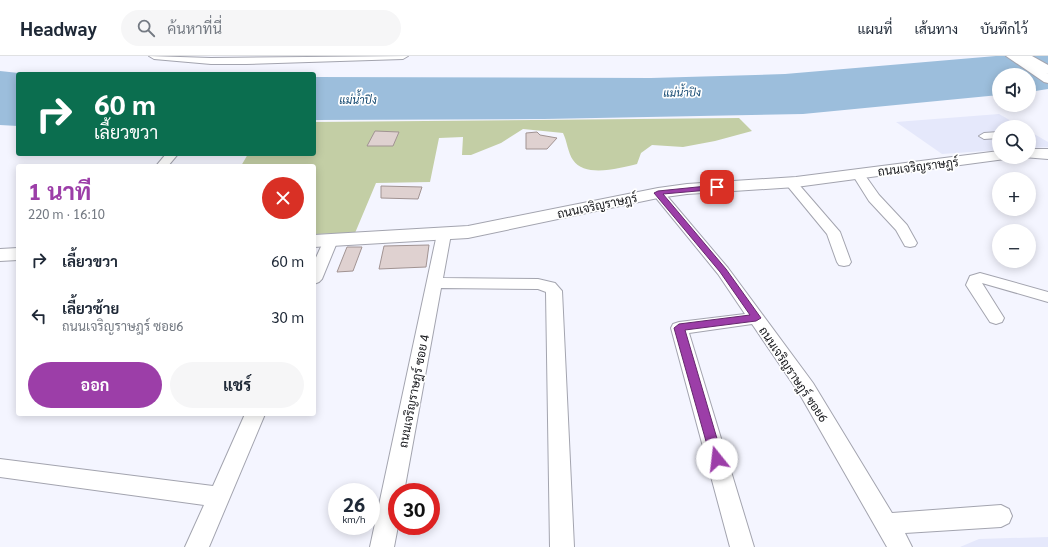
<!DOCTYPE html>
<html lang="th">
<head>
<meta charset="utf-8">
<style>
  :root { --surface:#fff; --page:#f6f6f7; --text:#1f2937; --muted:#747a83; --line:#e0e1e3; --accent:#9c3ea8 }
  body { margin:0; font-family:Georgia,Sarabun,serif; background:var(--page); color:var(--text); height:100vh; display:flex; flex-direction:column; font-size:15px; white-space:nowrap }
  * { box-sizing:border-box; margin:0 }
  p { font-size:13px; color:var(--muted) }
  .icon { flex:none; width:22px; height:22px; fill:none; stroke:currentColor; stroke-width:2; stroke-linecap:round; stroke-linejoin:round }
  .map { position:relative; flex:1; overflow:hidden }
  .side { position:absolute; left:16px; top:108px; width:300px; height:252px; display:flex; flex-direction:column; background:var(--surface); border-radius:4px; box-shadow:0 2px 10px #0003 }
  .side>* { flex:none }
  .guide { position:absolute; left:16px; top:16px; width:300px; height:84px; border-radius:4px; box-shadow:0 2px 10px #0003; background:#0b6e4f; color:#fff; overflow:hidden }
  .tools { position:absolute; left:992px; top:12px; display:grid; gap:8px }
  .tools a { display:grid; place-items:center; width:44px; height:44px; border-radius:50%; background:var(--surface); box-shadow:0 2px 10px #0003; font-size:20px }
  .speed { position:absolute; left:328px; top:427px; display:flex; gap:8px; font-size:20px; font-weight:700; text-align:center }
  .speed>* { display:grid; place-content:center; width:52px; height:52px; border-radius:50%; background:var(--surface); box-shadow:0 2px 10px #0003; line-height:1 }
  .speed small { font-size:10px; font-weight:400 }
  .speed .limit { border:6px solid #d22; background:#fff; color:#111 }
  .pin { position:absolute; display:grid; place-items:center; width:34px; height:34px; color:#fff; margin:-17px; border-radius:8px; box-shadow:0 2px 6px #0006 }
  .me { position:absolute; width:44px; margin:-22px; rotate:344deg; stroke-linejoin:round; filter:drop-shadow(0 0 3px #0008) }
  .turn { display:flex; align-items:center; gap:14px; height:84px; padding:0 12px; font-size:18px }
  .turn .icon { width:52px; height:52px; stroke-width:2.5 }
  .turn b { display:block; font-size:28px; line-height:34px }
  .round { display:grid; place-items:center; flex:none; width:42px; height:42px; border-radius:21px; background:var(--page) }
  .overview { display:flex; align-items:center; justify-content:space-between; height:68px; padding:0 12px }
  h1 { font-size:24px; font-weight:700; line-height:30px; color:var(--accent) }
  .action { display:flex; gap:8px; margin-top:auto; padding:8px 12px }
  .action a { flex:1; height:46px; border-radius:24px; background:var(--accent); color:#fff; font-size:16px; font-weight:700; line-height:46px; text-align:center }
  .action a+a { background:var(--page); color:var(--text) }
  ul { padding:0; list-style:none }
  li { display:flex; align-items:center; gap:12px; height:56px; padding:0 12px }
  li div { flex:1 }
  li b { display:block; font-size:15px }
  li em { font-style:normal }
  header { display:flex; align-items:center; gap:24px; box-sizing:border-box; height:56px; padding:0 20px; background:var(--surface); border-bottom:1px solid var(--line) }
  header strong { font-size:19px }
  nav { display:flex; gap:22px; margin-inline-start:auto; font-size:14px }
  .search { width:280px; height:36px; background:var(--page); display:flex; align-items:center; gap:10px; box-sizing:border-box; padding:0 14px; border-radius:22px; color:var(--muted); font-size:15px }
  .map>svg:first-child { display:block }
</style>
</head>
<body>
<header>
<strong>Headway</strong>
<div class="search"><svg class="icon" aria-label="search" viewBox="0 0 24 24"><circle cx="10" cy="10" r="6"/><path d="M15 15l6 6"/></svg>ค้นหาที่นี่</div>
<nav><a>แผนที่</a><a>เส้นทาง</a><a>บันทึกไว้</a></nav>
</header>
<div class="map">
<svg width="1048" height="491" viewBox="0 0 1048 491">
  <rect width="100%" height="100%" fill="#f4f5ff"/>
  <path fill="#e5e8fb" d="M999,58L1022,71H999V94L942,98L896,66Z
    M1029,75L1048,86V91L1029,92Z
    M1048,481V491H960L979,483Z"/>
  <path fill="#c3cea5" d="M739,62L752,75L715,85L683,91L652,89L641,97L637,108C620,112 585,122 573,104C568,97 567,85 563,77L523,73L501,87L471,99H462L463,81L439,82L430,126L376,127L355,177L314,178V110H241L248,98H314V66Z"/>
  <path fill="#9cbedc" d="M996,0H1048V33L1029,36V19H999V39L803,58L544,63L314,64V21L651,22L785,18Z
    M0,15L28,18H18V70L0,69Z"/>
  <path fill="#dfd1d0" stroke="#a19392" d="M375,75L399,76L393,90H367Z
    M537,76L540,79L557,82L547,93H526V77Z
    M381,130L422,131L418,143L381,142Z
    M429,189L426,211L379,213L384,190Z
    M347,191H362L353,215L337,216Z"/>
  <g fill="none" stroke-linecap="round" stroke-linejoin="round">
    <g stroke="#a3a4af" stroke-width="2">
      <path id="minor" d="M999,76V82L984,83L979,80L984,77Z
        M166,98H178L168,110H156Z
        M858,114L862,115L879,139L907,169L917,187L915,190L910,191L905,190L896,174L869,145L852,118L854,115Z
        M791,123L795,124L840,176L851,206L849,209L844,210L839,209L837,206L827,178L785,127L787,124Z
        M658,133L662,134L728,212L813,327L892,457L1001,449L1009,453L1012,460L1009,467L1001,471L905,477L912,491H887L799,337L752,268L689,277L754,491H730L671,272L673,268L679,266L745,258L718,218L652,137L654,134Z
        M444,174L449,175L451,178L443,222L538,223L555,227L562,235L574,491H550L546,236L538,233L441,232L404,436H397L398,470L394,491H370L437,178L439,175Z
        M331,180L336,181L338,184L322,223L319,226L314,228V206L324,184L326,181Z
        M980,217L1048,236V246L982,227L1004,262L1002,266L996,268L990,266L966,229L970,220Z
        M245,358H265L209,491H185L204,449L0,421V403L213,430Z"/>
    </g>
    <g stroke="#a3a4af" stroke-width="2">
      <path id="tertiary" d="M149,0L211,2L408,0L403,3L246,8H211L154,3Z"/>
    </g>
    <g stroke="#a3a4af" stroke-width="2">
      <path id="secondary" d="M1006,0H1020L1048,18V27L1044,26Z
        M1029,93H1048V103L1023,101H1029Z
        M999,95V101H1006L1005,103L796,131L687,138L658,142L468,182L314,191V179L468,170L658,132L687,128L796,121Z
        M18,192V204L0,205V193Z"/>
    </g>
    <g stroke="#a3a4af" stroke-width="2">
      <path id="trunk" d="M1018,0H1032L1048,9V18L1044,17Z"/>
    </g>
    <use href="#minor" fill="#fff" fill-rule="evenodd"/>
    <use href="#tertiary" fill="#fff" fill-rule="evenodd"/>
    <use href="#secondary" fill="#fff" fill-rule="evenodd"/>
    <use href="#trunk" fill="#fff" fill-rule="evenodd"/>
  </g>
  <path fill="#9c3ea8" stroke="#65286d" d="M717,129L720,130V133L663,138L726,213L761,262L756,265L685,274L723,403L721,407L717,408L712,407L711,403L674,272L679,268L750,259L720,216L654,137L658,135Z"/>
  <g text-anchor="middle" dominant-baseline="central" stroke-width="3.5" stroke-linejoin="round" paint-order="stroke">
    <g font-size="11" font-style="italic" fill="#12476f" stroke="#fff">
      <text transform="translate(682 36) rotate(-1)">แม่น้ำปิง</text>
      <text x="358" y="43">แม่น้ำปิง</text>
    </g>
    <g font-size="12" fill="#15161a" stroke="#fff">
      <text transform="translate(918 110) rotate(-7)">ถนนเจริญราษฎร์</text>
      <text transform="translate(597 149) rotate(-12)">ถนนเจริญราษฎร์</text>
      <text transform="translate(794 318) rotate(56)">ถนนเจริญราษฎร์ ซอย6</text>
      <text transform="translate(413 335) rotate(-79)">ถนนเจริญราษฎร์ ซอย 4</text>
    </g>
  </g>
</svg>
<div class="tools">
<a><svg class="icon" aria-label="sound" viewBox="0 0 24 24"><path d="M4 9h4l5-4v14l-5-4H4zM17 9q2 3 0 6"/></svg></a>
<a><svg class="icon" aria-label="search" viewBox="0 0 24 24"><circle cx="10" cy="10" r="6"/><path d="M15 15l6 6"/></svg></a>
<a>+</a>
<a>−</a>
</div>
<div class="speed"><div>26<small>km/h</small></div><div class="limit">30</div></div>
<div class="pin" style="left:717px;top:131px;background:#d93025"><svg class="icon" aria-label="arrive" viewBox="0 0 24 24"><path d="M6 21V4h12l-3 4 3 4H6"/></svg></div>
<svg class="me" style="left:717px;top:403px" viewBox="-20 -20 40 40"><circle r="19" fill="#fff"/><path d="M0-13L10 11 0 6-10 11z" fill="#9c3ea8"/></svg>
<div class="guide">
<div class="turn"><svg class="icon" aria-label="right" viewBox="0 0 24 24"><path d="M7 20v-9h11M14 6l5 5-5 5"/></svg><div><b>60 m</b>เลี้ยวขวา</div></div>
</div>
<section class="side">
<div class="overview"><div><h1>1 นาที</h1><p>220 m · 16:10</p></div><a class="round" style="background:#d93025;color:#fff"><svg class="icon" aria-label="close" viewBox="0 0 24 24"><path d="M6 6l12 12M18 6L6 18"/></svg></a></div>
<ul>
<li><svg class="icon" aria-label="right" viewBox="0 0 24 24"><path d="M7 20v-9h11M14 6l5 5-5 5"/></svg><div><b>เลี้ยวขวา</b></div><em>60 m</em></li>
<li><svg class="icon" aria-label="left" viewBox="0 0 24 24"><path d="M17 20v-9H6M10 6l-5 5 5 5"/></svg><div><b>เลี้ยวซ้าย</b><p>ถนนเจริญราษฎร์ ซอย6</p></div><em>30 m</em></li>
</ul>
<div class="action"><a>ออก</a><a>แชร์</a></div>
</section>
</div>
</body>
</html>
